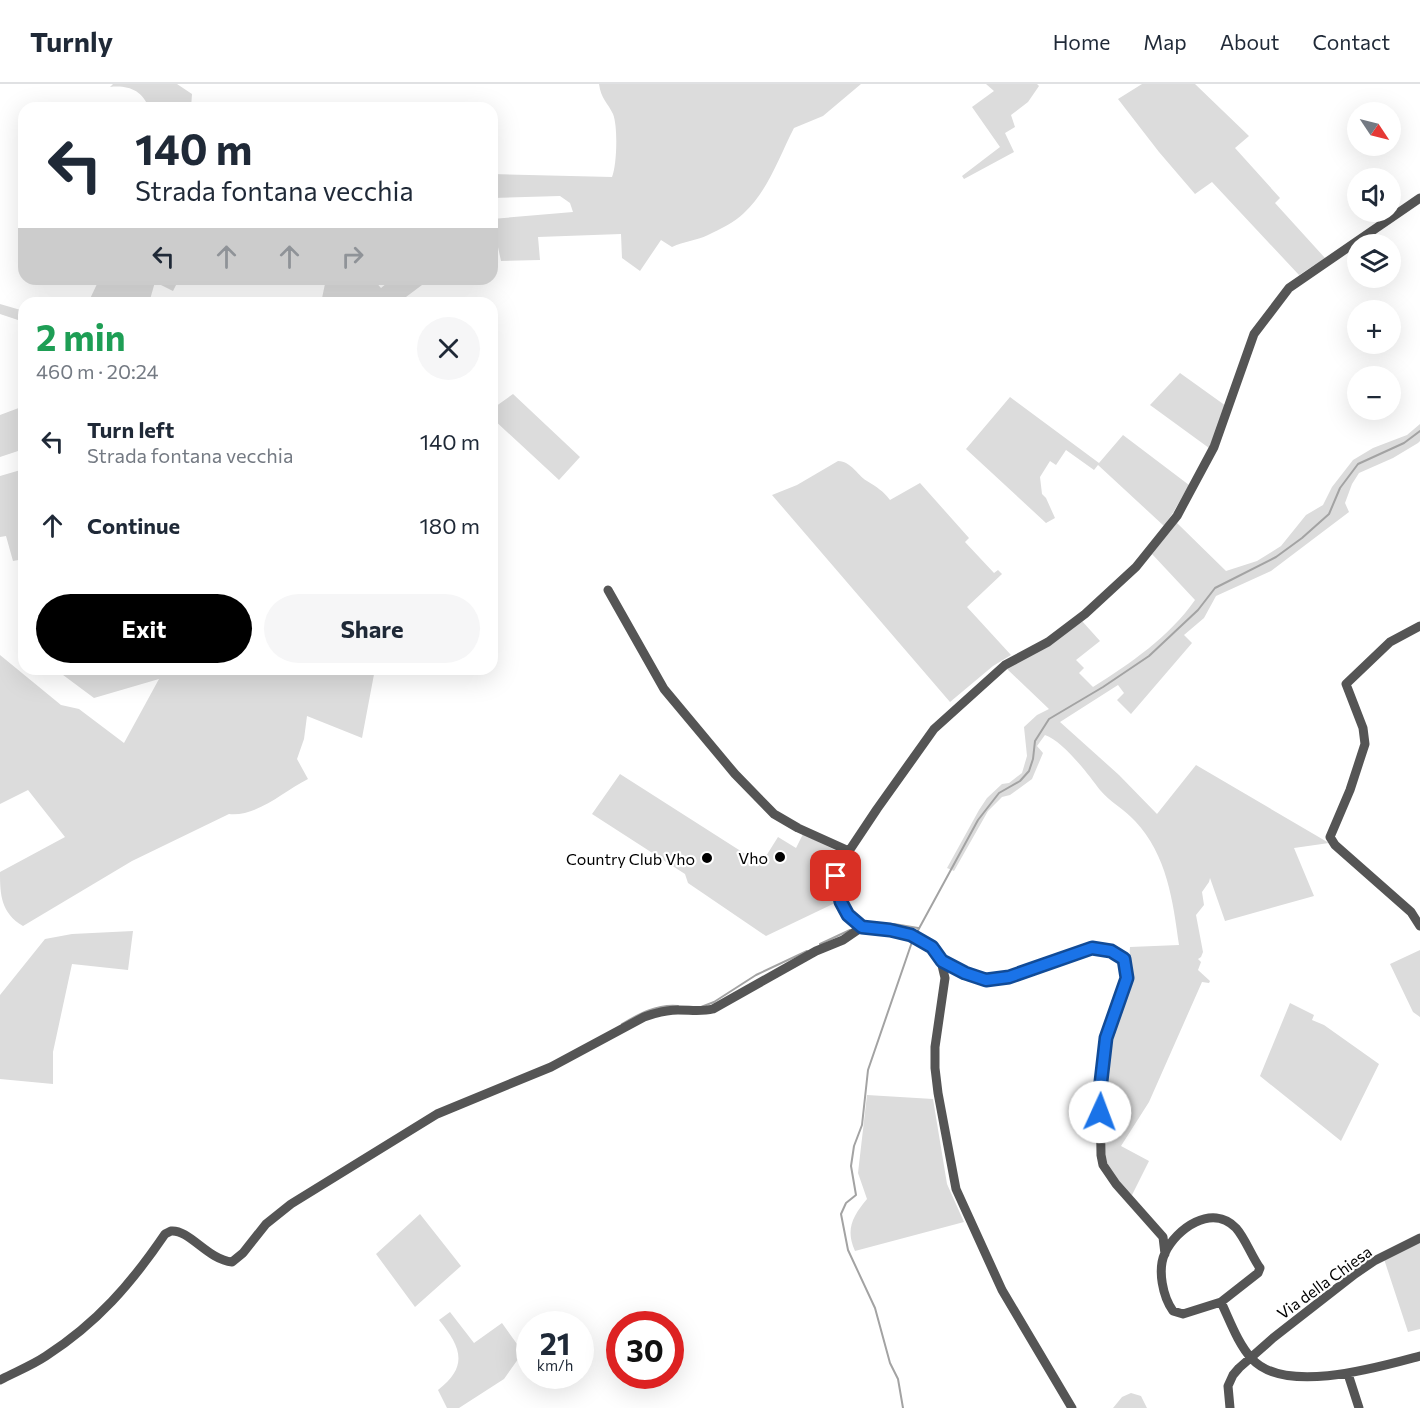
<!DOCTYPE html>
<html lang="en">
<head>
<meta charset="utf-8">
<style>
  :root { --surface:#fff; --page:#f6f6f7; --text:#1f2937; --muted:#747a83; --line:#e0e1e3; --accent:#000 }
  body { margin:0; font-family:Commissioner,sans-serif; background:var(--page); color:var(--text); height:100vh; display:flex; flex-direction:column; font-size:22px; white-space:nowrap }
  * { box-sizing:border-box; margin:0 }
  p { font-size:20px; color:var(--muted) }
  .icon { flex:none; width:33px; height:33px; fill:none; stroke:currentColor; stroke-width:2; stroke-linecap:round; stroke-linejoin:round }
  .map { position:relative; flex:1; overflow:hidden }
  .drawer { position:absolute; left:18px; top:213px; width:480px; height:378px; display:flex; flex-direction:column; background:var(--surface); border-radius:18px; box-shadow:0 6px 24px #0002 }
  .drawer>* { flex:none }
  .guide { position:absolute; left:18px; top:18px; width:480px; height:183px; border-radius:18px; box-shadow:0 6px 24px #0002; background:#fff; color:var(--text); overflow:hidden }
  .needle { width:39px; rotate:125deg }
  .tools { position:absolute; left:1347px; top:18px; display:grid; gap:12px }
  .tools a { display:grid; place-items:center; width:54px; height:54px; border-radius:50%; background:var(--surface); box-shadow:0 6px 24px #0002; font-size:30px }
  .speed { position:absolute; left:516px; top:1227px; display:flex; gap:12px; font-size:30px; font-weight:700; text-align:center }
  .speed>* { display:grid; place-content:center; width:78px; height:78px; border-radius:50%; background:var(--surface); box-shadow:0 6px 24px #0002; line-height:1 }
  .speed small { font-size:15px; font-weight:400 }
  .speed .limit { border:9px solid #d22; background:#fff; color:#111 }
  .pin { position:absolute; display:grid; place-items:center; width:51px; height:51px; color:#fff; margin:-26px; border-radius:12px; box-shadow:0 3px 9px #0006 }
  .me { position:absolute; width:66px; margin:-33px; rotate:2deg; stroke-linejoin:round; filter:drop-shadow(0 0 4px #0008) }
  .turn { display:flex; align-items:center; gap:21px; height:126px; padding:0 18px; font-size:27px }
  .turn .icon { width:78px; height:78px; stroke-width:2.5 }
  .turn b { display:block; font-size:42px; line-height:51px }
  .lanes { display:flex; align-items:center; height:57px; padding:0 18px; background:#0003; justify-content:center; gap:30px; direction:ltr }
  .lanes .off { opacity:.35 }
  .round { display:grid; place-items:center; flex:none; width:63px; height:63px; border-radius:32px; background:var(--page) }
  .headline { display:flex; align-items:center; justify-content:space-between; height:102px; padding:0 18px }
  h1 { font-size:36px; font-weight:700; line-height:45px; color:#1e9e55 }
  .button { display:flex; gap:12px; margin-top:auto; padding:12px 18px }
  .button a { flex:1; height:69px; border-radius:36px; background:var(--accent); color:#fff; font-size:24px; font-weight:700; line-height:69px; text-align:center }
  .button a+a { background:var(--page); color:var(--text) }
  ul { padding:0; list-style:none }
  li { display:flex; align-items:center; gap:18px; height:84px; padding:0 18px }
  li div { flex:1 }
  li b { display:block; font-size:22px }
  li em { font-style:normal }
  header { display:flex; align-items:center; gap:36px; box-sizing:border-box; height:84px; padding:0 30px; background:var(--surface); border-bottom:2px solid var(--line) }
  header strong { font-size:28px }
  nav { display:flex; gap:33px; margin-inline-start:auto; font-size:21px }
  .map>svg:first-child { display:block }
</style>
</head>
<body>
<header>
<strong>Turnly</strong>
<nav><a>Home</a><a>Map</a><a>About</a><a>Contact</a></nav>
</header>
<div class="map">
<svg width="1420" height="1324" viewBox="0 0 1420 1324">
  <rect width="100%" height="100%" fill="#fff"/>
  <path fill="#dcdcdc" d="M113,0H177L192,10L191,24H149C142,6 128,1 110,3Z
    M599,0H861L823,32L794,44C779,73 768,107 744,129C734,139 720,145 708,151C696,157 684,157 672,163L661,156L640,187L622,174L621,150L538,153L540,176L501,177L492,135L573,128L570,119L560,112L492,114V90L612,93C617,81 618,42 613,30C608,19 601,15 599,0Z
    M986,0H1037L1039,2L1028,18L1011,31L1015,43L1005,49L1014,68L964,95L962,92L1000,63L972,23L994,7Z
    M1142,0H1195L1249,52L1235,64L1280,114L1275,119L1325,174L1299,191L1212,98L1195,110L1159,68L1118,15Z
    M97,195H179L173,207L155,198L149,219H88L97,200Z
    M326,195H373L381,204L392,195H430L398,219H321Z
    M0,220L24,227V238L0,230Z
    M1180,289L1226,322L1209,364L1150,321Z
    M513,310L580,373L559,396L492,334V325Z
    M1010,313L1099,379L1123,351L1189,401L1174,427L1164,442L1098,381L1094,386L1066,366L1056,381L1050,377L1040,393L1042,410L1046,414L1055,434L1046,439L966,365Z
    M24,322V365L0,373V331Z
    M1420,340V357L1418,359L1393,374L1359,389L1352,400L1345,419L1349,428L1271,487L1216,512L1204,534L1184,551L1192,559L1131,630L1117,616L1124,609L1118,601L1060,638L1119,691L1157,730L1196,681L1329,759L1294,764L1314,812L1225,837L1210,794L1209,798L1202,808L1204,821L1196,831L1203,868L1201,873L1198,875L1201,878L1198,886L1210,897L1209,899L1202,898L1149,1018L1121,1062L1149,1077L1130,1115L1112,1092L1102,1071L1099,1054L1089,1046L1093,1017L1130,892C1131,882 1129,874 1130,863L1179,861C1173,817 1167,771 1135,737C1124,725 1110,718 1100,706C1088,690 1063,657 1045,651L1037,662L1043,669L1032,695L1010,711L1002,713L988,727L954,787L947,784L979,726L987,714L1002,700L1009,699L1022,689L1027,672L1024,643L1037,631L1049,625L1006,584L1053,559L1082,537L1100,557L1076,576L1084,584L1079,589L1093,603C1131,579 1169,553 1195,516L1152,470L1177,439L1226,487L1257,477L1281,462L1306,431L1323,421L1332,403L1353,376L1373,364L1407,351Z
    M838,377C852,378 856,390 867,397C877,403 883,407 890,416L920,399L969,454L965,458L994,489L998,486L1002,490L967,523L1011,571L993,582L950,618L772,411L797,401Z
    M24,385V475L13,477L6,452L0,453V392Z
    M0,571L61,621L79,625L124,659L159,595L94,614L55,585H375L362,654L307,632L304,655L297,675L308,695C284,707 257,733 229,730L132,777L23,842C1,829 0,811 0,788L65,753L28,706L0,720Z
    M620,690L761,780L778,753L796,764L803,750L841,769C831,786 830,801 835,819L766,852L688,799L685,790L592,730Z
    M133,847L128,886L72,880L53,968V1000L0,995V911L45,855L72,850Z
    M1420,866V933L1413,928L1390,880Z
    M1290,919L1314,931L1312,936L1324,941L1379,980L1341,1057L1260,992Z
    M867,1011L933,1015L947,1100L964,1138L855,1167C845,1145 853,1132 867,1115L858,1089Z
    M420,1130L461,1182L415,1223L376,1170Z
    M1420,1156V1245L1408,1248L1384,1175Z
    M450,1228L474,1259L502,1239L517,1260L526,1264L504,1295L459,1324H447L438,1306C469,1282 461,1263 439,1236Z
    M1131,1309L1141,1312L1147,1324H1113L1122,1313Z"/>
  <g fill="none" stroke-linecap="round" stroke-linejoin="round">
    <path stroke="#a3a3a3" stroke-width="2" d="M868,840H894L918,844
      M916,850L978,736L999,709L1020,697L1029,687L1033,675L1035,657L1049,635L1103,603L1149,572L1198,526L1215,504L1276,473L1302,454L1329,430L1340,404L1358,380L1404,359L1420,347
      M820,860L850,846
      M701,923L714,918L756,891L807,867
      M622,940C639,930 657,920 678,922
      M903,1324L898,1295L890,1279L875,1224L848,1166L841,1130L846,1119L856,1111L851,1082L854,1062L862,1041L868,986L913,855"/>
    <path stroke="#555" stroke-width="9" d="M608,506L664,605L735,690L774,730L798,744L849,767
      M1420,542L1390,558L1346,600L1363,644L1365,660L1350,706L1330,753L1335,761L1411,828L1420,842
      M941,877L965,889L986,896L1009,893L1092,864L1111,867L1124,875L1127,894L1105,954L1100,1006L1101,1071L1103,1081L1116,1100L1163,1153L1165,1170
      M1221,1218L1183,1230L1173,1227C1163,1213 1157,1186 1165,1169C1176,1145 1212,1119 1236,1144C1245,1154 1252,1173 1260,1184L1258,1189L1221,1218C1230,1237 1238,1260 1252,1275C1285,1311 1379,1283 1420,1272
      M1348,1290L1359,1324
      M0,1296C15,1288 31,1282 46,1272C97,1239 131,1200 165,1150L171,1147C189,1145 208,1176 232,1178L243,1169L266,1140L291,1120L437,1030L551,983L644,933C655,929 666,926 678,926C691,926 701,928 713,925L816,867L843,856L862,843
      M1072,1324L1002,1206L956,1105L938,1009L935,984V963L945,894L941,877L932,863L911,851L890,846L862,843L855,838L841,818L836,792L841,779L877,725L934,645L1005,581L1048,558L1085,530L1136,483L1177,432L1214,363L1254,250L1289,204L1420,114
      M1230,1324L1228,1302L1233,1291L1239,1284L1273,1254L1355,1190L1374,1177L1420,1154"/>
  </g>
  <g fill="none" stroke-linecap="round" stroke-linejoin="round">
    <g stroke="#114b97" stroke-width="15">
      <path id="route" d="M836,792L841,818L848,831L862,843L890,846L911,851L932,863L942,877L965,889L986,896L1009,893L1092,864L1111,867L1124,875L1127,894L1106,954L1100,1006V1028"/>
    </g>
    <use href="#route" stroke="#1a73e8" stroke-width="10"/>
  </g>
  <g fill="#000" stroke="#fff" stroke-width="2">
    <circle cx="780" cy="773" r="6"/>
    <circle cx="707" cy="774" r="6"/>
  </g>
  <g text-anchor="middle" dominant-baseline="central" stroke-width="4.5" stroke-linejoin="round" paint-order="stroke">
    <g font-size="16" fill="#000" stroke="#fff" text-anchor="end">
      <text x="768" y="773">Vho</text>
      <text x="695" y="774">Country Club Vho</text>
    </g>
    <g font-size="16" fill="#000" stroke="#fff">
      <text transform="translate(1324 1198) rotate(-36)">Via della Chiesa</text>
    </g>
  </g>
</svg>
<div class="tools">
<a><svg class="needle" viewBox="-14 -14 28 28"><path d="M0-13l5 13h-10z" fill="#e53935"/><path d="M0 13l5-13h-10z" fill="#747a83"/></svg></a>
<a><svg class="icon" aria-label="sound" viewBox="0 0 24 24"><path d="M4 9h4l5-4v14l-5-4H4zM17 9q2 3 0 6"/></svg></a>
<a><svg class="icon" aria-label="layers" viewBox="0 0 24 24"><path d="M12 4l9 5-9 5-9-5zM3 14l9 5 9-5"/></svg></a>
<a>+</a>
<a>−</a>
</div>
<div class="speed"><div>21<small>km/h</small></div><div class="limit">30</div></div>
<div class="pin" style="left:836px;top:792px;background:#d93025"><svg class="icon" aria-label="arrive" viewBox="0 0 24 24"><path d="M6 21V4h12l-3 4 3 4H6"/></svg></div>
<svg class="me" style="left:1100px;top:1028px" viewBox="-20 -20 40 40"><circle r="19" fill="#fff"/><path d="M0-13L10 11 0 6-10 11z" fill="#1a73e8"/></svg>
<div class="guide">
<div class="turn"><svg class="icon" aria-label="left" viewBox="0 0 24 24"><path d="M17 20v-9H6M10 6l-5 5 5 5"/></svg><div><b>140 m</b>Strada fontana vecchia</div></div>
<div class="lanes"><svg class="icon" aria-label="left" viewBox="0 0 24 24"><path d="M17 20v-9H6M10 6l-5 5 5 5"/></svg><svg class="icon off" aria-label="ahead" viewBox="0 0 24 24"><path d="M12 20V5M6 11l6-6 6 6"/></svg><svg class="icon off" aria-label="ahead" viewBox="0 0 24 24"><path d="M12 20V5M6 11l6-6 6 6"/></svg><svg class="icon off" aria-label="right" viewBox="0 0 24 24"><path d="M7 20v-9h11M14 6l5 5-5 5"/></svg></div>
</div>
<section class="drawer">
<div class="headline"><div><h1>2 min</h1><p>460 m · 20:24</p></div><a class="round"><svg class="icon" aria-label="close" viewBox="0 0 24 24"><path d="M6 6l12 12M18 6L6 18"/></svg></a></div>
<ul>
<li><svg class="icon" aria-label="left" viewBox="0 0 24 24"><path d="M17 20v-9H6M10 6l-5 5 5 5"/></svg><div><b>Turn left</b><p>Strada fontana vecchia</p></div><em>140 m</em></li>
<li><svg class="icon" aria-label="ahead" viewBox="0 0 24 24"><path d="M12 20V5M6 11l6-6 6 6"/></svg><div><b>Continue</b></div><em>180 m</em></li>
</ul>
<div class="button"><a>Exit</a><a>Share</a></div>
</section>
</div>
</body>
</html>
